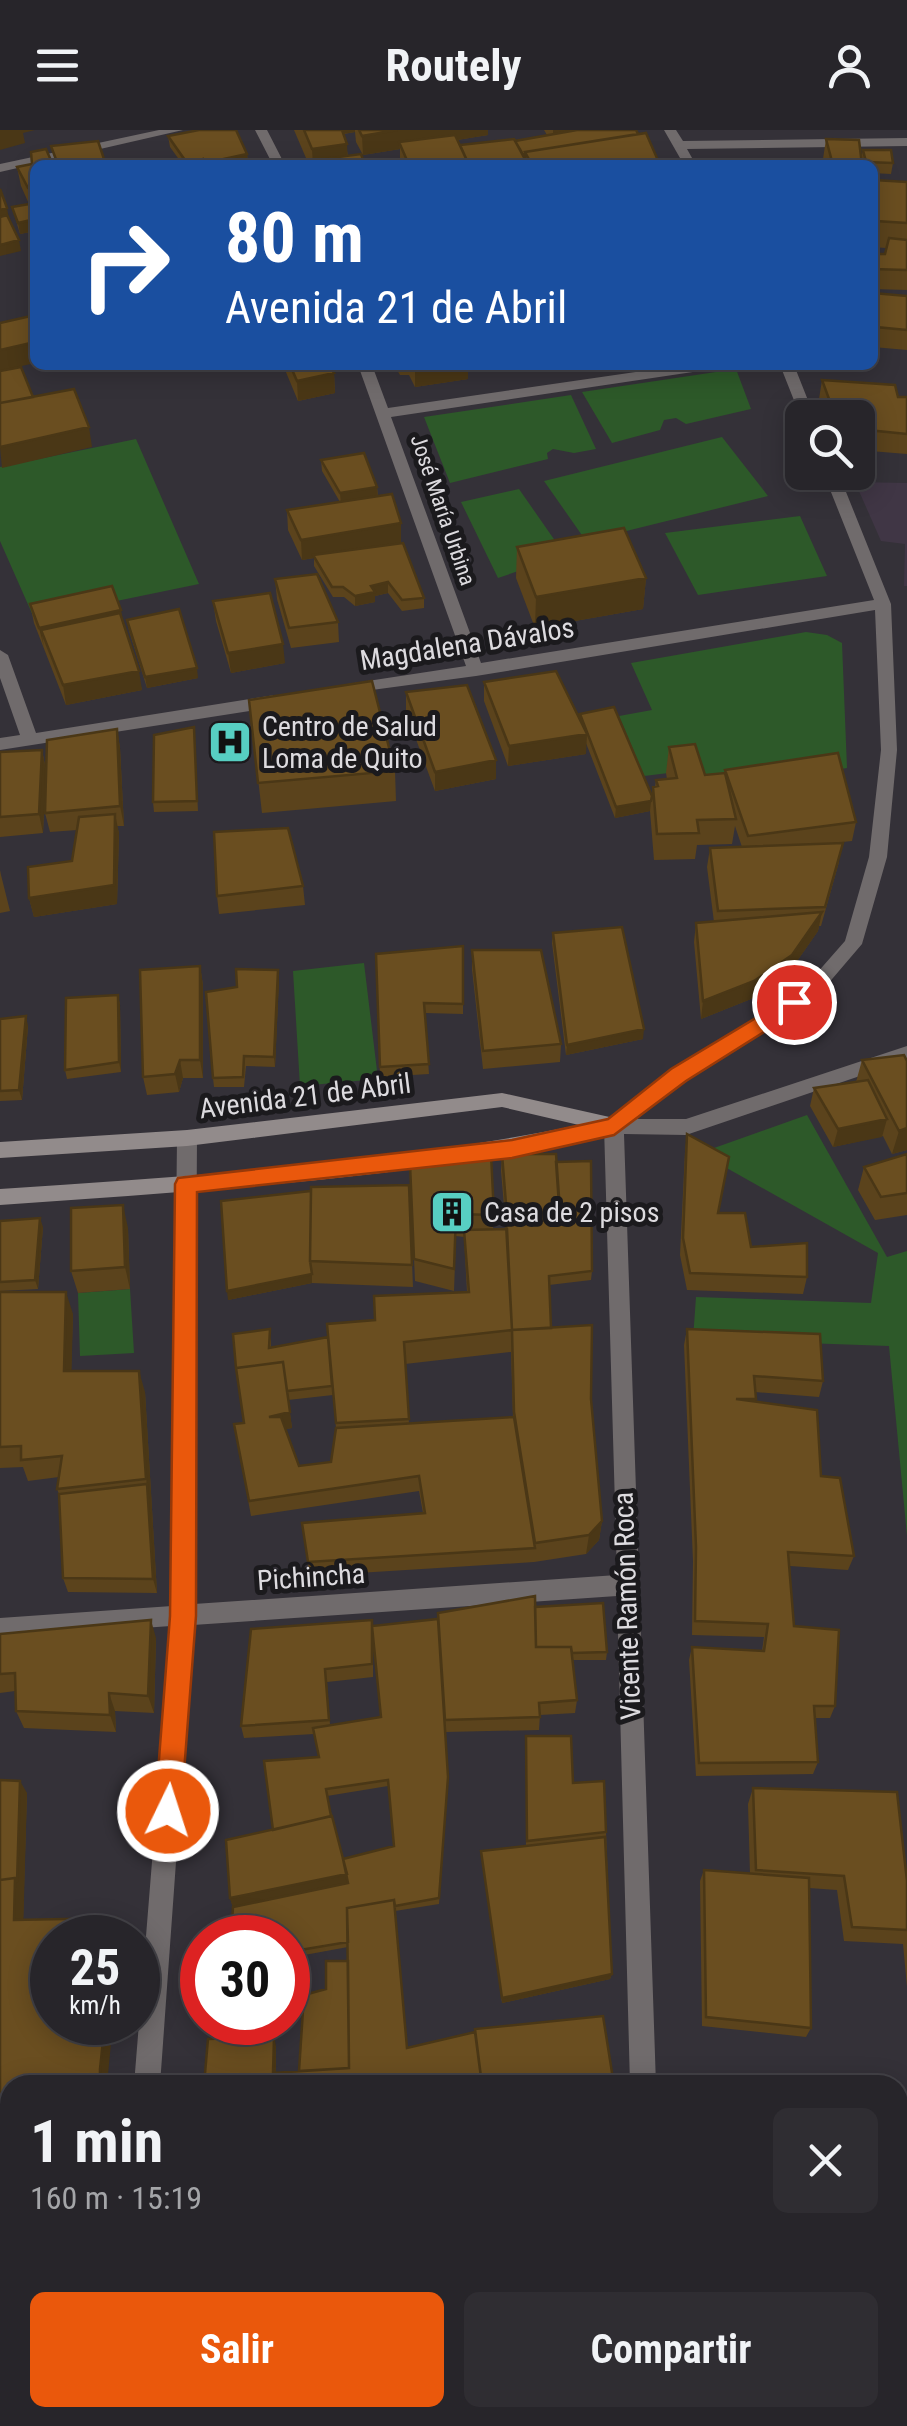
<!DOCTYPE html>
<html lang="es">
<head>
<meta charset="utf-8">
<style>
  :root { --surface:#27252a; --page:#2f2d32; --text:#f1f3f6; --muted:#a4a5a8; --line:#434247; --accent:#ea580c }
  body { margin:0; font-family:"Roboto Condensed",sans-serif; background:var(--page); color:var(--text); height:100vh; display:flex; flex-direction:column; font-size:38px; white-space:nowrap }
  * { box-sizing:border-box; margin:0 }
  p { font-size:32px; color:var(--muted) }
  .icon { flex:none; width:55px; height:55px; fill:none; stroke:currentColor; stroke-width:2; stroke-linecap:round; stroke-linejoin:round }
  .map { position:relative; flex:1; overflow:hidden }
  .drawer { position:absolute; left:0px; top:1945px; width:908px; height:352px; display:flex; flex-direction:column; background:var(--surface); border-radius:30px 30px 0 0; box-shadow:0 5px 25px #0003,0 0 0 2px var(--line) }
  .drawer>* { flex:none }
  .hud { position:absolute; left:30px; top:30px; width:848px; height:210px; border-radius:15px; box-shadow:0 5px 25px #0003,0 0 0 2px var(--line); background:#1a4fa0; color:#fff; overflow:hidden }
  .fabs { position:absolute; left:785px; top:270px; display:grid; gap:20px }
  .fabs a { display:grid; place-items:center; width:90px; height:90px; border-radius:15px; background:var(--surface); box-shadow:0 5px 25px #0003,0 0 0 2px var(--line); font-size:50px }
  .speed { position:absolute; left:30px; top:1785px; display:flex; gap:20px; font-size:50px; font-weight:700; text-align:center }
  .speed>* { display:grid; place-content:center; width:130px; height:130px; border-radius:50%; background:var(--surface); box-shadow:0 5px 25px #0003,0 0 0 2px var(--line); line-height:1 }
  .speed small { font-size:25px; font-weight:400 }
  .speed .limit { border:15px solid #d22; background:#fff; color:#111 }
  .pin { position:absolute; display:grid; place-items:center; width:85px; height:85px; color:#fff; margin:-42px; border:5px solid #fff; border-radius:50%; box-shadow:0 2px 10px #0007 }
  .me { position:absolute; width:110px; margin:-55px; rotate:4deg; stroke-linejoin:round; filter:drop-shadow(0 0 8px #0008) }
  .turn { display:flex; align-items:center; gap:35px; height:210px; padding:0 30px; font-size:45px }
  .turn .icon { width:130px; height:130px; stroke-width:2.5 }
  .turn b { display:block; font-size:70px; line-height:85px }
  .round { display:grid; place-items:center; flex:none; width:105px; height:105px; border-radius:15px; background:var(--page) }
  .head { display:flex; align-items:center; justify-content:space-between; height:170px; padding:0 30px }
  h1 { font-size:60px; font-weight:700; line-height:75px }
  .primary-button { display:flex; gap:20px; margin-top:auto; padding:20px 30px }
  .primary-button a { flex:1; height:115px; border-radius:15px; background:var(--accent); color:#fff; font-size:40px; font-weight:700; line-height:115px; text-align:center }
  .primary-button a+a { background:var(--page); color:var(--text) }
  header { display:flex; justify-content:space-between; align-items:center; height:130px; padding:0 30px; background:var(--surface); font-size:45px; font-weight:700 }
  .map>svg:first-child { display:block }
</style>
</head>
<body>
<header><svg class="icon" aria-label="menu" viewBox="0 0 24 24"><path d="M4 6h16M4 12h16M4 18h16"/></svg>Routely<svg class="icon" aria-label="person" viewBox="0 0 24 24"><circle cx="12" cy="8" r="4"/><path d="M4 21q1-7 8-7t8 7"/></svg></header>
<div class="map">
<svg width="907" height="2296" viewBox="0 0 907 2296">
  <rect width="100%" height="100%" fill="#343138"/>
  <path fill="#403645" d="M855,352L907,353V456H904L905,414L881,411Z"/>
  <path fill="#2d5929" d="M736,239L751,279L686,294L676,288L664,290L660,300L612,313L582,262Z
    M571,265L596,319L574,323L553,319L547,323L548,329L450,353L424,287Z
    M722,307L768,366L586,411L544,351Z
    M136,309L199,454L34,488L0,411V337Z
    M519,359L565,425L498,448L461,372Z
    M800,386L827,446L698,465L665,403Z
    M806,502L827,505L842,513L847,638L704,661L701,639L644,646L619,586L652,580L631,533Z
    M364,833L378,949L300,956L293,841Z
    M807,985L887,1127L907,1121V1406L889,1216L693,1209L696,1167L871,1173L878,1123L700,1023Z
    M130,1159L134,1223L80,1226L78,1163Z
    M907,2002V2106L898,2127V2003Z
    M716,2288H825L822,2296H716Z"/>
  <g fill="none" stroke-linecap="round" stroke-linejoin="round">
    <path fill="#706b6c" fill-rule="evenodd" d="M159,0H183L0,42V34Z
      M255,0H267L285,35H273Z
      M664,0H676L683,11L907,8V16L687,19L696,35H684Z
      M358,235H372L388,278L684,235H720L713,239L391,287L481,533L874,470L823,342H838L891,474L897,620L887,727L862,814L821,862L780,893L686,950L637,989H686L907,916V930L686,1005L624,1004L656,1955H630L617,1466L193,1495L160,1955H134L171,1496L0,1508V1488L172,1476L177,1008L187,1000L197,1008L194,1474L617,1445L604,996L672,940L768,883L809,852L845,811L869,727L881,620L875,480L476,546L342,564V556L348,554L466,536Z
      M780,235H794L815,288H802V291L801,288Z
      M0,520L8,525L36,603L275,565L283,571L275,577L0,620V608L20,605L0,548Z
      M10,2088V2114L0,2115V2089Z
      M907,2252V2296H880L884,2288H898V2256Z
      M10,2276V2288H26L23,2296H0V2284Z
      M629,2288H656L657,2296H629Z"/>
    <path fill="#928b8b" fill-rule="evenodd" d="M502,963L614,988L624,996L614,1004C537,1017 459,1034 381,1043C254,1058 127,1066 0,1075V1059C194,1046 388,1034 579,995L502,977L187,1016L0,1028V1012L187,1000Z"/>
  </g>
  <path fill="#5b431c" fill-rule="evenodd" d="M294,0H488V5L457,10L460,15L515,11L547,5L544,0H636L660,35H400V19L363,25L356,12L355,2L344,4L348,26L365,35H309Z
    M168,6L247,24L248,33L252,35H183L170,17Z
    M826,9L861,30L863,20L893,33L891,44L872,43V35H825L823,29Z
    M32,34L35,101L20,104L12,77L29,74L21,56L17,37Z
    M874,50L907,52V160L872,159V124H885L886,118L872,117V60Z
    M873,163L907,166V220L873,217Z
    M283,235H329L334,243L335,263L298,271Z
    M394,235H468V249L415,257L409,245H400Z
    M822,250L898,267H907V324L858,320V288H825L819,269Z
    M321,330L377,357L378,366L401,393V413L424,468V478L402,481L388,463L375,466V472L355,476L344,467H333L314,436V428L302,430L288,400L287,380L340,372L322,341Z
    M517,417L646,448L643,479L535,498L516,448Z
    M275,449L338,492L339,512L291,518L277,469Z
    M213,471L285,533L231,543L216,491Z
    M30,474L124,495L142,560L66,575L34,493Z
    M127,490L198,548L147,558L129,501Z
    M484,552L580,590V584L652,666L653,657H655L656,650L667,649L666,643L669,617L705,645L725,643V640L856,692L852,711L833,713L839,732L821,796H819L818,801L788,844L751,869L701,889L694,812L696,793L714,792L707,737L710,718L742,717L735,696L732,714L697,715L695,729L654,730L650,681L615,688L586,613V624L508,636L484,571Z
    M406,562L496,630V649L435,661L406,582Z
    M249,570L395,641L396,671L262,683Z
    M194,597L198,681L154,682L153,672Z
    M117,599L120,618L124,696H117L119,703L117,774L34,787L29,768L72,731L77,700L50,702L45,683Z
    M42,620L46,640L43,703L0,707V622Z
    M0,740L1,745L10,781L0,783Z
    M303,756L305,775L219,784L217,766Z
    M553,803L643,909L566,925L552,813Z
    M463,816V884L425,883L429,944L380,947L376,824Z
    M472,820L561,914L560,932L483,939L472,839Z
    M200,836L203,855V948H183L179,962L147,965L143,947Z
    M279,850L275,937L246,936L244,957H214L213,948Z
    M118,865L120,875L121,942L67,949L65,940Z
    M0,889L28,896L22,970L0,971Z
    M862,930L907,931V1020L892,1024L883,1006L833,1017L810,976L814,958L856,952Z
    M687,1004L718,1083L751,1117L807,1147L803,1164L687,1160L680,1125L685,1021Z
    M502,1024L556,1032L592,1141L591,1150L549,1155L551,1198L591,1269L602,1391L599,1410L586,1424L534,1432L310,1446L302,1393L423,1383L419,1361L251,1386L234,1294L244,1293L271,1208V1218L328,1207L375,1190L467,1162L464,1107L456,1106L454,1161L415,1151L410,1034L494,1085L493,1099H506L501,1041ZM511,1222L513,1288L409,1294L405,1234ZM331,1238L336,1298L331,1332L299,1336L285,1299L292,1298L288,1270L333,1265Z
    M907,1024V1085L875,1090L858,1060L864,1037Z
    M409,1055L413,1157L312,1153L228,1170Z
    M0,1091L43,1097L38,1159L0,1161Z
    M128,1098L130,1159L78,1163L71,1141Z
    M0,1162L73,1184L71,1241L145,1262L157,1463L68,1462L63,1448L59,1364L57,1359L59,1347L28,1351L23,1337L0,1338Z
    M687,1199L823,1251L819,1267L755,1262V1272L821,1346L854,1426L848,1440L790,1436L794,1496L835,1576L830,1588H815L818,1632L813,1644L696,1646L689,1530L692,1517L762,1521L764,1507L692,1505L693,1431L684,1215Z
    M535,1477L607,1522L606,1530H573L577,1570L575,1583L540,1585L539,1600L445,1602L448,1653L439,1774L395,1781L407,1918L614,1955H204L276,1916V1943L299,1941L326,1859L348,1831V1817L288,1828V1808L233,1777L230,1768L319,1627L314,1604L244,1608L241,1596L372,1496ZM373,1504L381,1587L330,1595L327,1552L373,1547ZM388,1656L394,1716L343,1729L327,1666Z
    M0,1504L156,1508L154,1583L115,1581L116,1602L24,1598L16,1581L15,1561L0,1563Z
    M526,1606L573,1653L606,1702L612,1844L610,1849L502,1873L481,1721L526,1716Z
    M0,1650L27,1663L23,1790L116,1788L123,1802L122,1808H52L107,1950L10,1955V2046L0,2047Z
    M753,1658L907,1751V1857L903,1814L844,1811L837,1760L809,1758L811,1898L806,1907L702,1896L700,1751L704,1740L750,1744L748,1674Z
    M311,2288H382L381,2296L313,2295L310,2291Z
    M395,2288H541V2289L487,2294Z"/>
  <path fill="#4a3716" d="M0,0H35L23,3L25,13L0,20Z
    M336,0H355V2L336,5Z
    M397,0H488V5L402,19L399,12L400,19L363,25L362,6Z
    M553,0H631L553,15Z
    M347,14L348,35L315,30V35H313L312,19Z
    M247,24L248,34L246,35H196Z
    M35,57V78H32L28,58Z
    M7,78L9,89L0,91V80Z
    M35,89V101L20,104L18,93Z
    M19,110L21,121L0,126V115Z
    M35,212V233L0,241V220Z
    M415,235H468V249L415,257Z
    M334,243L335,263L298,271L297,251Z
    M89,297L92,317L2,338L0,317Z
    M377,357L378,368L341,374L340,363Z
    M401,393V413L313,425L314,428L302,430L301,410Z
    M646,448L643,479L535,498L536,467Z
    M388,452V463L375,466V472L355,476V466L371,456Z
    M121,480L124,500H41L44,517L39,498Z
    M283,514L285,533L231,543L228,523Z
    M197,538L198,548L147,558L145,547Z
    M139,541L142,560L66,575L63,555Z
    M117,599L120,618L124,696L120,676Z
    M587,604L586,624L508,636L509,616Z
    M42,620L46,640L43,703L39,684Z
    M496,630V649L435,661V642Z
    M651,671L650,681L615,688L616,677Z
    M115,684L119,703L117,774L34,787L29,768L114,755Z
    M822,782L818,801L788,844L751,869L701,889L703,871Z
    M200,836L203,855V948L200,930Z
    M278,840L279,850L275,937L274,927Z
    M118,865L120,875L121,942L119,932Z
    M26,886L28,896L22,970L19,960Z
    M644,899L643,909L566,925L567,915Z
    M180,930L183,948L179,962L175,944Z
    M887,989L882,1007L833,1017L838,999Z
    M907,998V1020L892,1024L899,1001Z
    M123,1075L128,1098L130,1159L125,1137Z
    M40,1088L43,1097L38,1159L35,1150Z
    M312,1144V1153L228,1170L227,1161Z
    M66,1162L73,1184L71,1262L64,1241Z
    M139,1241L145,1262L157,1463L153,1449Z
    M290,1282L292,1298L271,1302L269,1287Z
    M602,1391L599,1410L586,1424L589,1405Z
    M151,1490L156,1508L154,1583L148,1566Z
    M109,1563L115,1581L116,1602L110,1585Z
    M20,1651L27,1663L23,1804L14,1790L15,1748Z
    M347,1744L349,1759L234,1782L230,1768Z
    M116,1788L123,1802L122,1808H114Z
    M612,1844L610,1849L502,1873V1868Z
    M105,1892H113L107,1955H100V1939Z
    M274,1907L276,1916V1952L273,1943Z
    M10,2122V2149L0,2169V2142Z
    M187,2288H194L193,2296H186Z"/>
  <path fill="#6a4e20" stroke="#4a3716" stroke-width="2.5" d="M199,0H236L247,24L205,33L203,29L187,33L168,6Z
    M304,0H342L347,14L312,19Z
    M359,0H397L362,6Z
    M577,0H636L638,4L525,22V28L515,11Z
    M646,3L660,35H532L525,22Z
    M455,5L469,35H409L399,12Z
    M514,9L528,35H469L460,15Z
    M826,9L859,10L862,35H833Z
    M98,11L106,35H58L51,16Z
    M46,19L53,35H35V57L28,58L17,37L32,34L31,22Z
    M863,20H891L893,33L866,32Z
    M361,24L365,35H316L315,30Z
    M203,29L205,35H188L186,33Z
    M874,50L907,52V93L876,91Z
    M0,59L7,78L0,80Z
    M35,73V89L18,93L12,77Z
    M7,85L19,110L0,115V87Z
    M889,108L907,110V140L872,139V124H885Z
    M873,163L907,166V200L876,197Z
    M35,185V212L0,220V193Z
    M290,235H329L334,243L297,251Z
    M21,237L33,267L0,273V241Z
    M822,250L895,255L898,267H907V304L858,299V288H836Z
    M74,259L89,297L0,317V273Z
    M364,323L377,357L340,363L321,330Z
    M392,364L401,393L301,410L287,380Z
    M624,398L646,448L536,467L517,417Z
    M403,413L424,468L402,470L388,452L371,456L375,462L355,466L343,457H332L313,425Z
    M317,444L338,492L289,498L275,449Z
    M112,456L121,480L39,498L30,474Z
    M270,463L283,514L228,523L213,471Z
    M179,479L197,538L145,547L127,490Z
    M120,483L139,541L63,555L41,500Z
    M556,541L587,604L509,616L484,552Z
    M372,551L395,641L258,653L249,570Z
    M467,555L496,630L435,642L406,562Z
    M614,577L652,666L651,671L616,677L580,584Z
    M194,597L197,671L153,672L154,605Z
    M117,599L120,676L45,683L47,610Z
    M695,614L705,645L725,643L736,689L697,690L699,703L657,704L653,657L658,656L656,650L677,648L669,617Z
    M42,620L39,684L0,687V622Z
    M838,623L856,692L748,706L725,640Z
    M115,684L114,755L29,768L28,737L72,731L79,687Z
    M288,698L303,756L217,766L214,702Z
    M843,713L825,777L718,781L710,718Z
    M822,782L792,825L754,851L703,871L696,793Z
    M622,797L644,899L567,915L553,803Z
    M463,816V874L424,873L429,934L380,937L376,824Z
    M472,820H541L561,914L483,921Z
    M200,836V930H180L175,944L143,947L140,840Z
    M236,839L278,840L274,927L244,926L243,947L213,948L206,862L237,857Z
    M118,865L119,932L65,940L66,868Z
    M26,886L19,960L0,961V889Z
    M904,925L907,931V998L899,1001L862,930Z
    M868,950L887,989L838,999L814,958Z
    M687,1004L729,1027L718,1083H745L751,1117L807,1113V1147L690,1143L683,1108Z
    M491,1024L494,1085L456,1084L454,1139L414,1129L410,1034Z
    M502,1024H556L560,1081L507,1086Z
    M907,1024V1063L881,1067L864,1037Z
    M591,1031L592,1141L549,1146L551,1198L512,1200L506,1094L560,1089L556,1032Z
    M409,1055L412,1135L310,1131L311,1057Z
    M311,1061L310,1131L312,1144L227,1161L221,1071Z
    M123,1075L125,1137L71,1141V1078Z
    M40,1088L35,1150L0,1152V1091Z
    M507,1099L512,1200L404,1212L409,1289L336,1293L327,1194L375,1190L374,1166L469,1162L464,1100Z
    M0,1162H66L64,1241H139L146,1349L57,1359L62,1326L21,1330V1316L0,1317Z
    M592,1195L591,1269L602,1391L589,1405L535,1413L514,1282L512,1200Z
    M270,1199L269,1218L328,1207L332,1256L287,1261L283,1232L236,1238L233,1204Z
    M687,1199L820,1204L823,1251L754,1246L756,1269H736L817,1280L821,1346L840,1348L854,1426L788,1422L794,1496L839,1500L835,1576H814L818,1632L699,1633L692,1517L764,1521L768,1494L695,1491L696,1417Z
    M283,1232L290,1282L269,1287H281L299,1336L331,1332L336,1298L514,1287L535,1418L308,1432L302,1393L425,1383L419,1346L249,1371L234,1294L244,1293L236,1238Z
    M147,1354L153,1449L63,1448L59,1364Z
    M535,1466L536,1517H571L577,1570L539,1573L540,1587L445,1590L438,1483Z
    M603,1473L607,1522L572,1523L571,1517H536L535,1477Z
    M438,1489L448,1647L439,1768L395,1776L394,1770L347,1778L348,1812L288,1822V1808H231L233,1777L348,1753L343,1729L394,1716L388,1650L326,1659L331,1686L273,1700L264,1631L319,1627L313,1598L381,1587L372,1496Z
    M151,1490L148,1566L109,1563L110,1585L16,1581L15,1543L0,1544V1504Z
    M372,1490V1534L325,1539L329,1590L241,1596L251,1499Z
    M526,1606H571L573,1653L604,1651L606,1702L527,1711Z
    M0,1650L20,1651L17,1752L15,1748L0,1750Z
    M753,1658L897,1662L907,1751V1800L852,1797L844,1746L756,1740Z
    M332,1686L347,1744L230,1768L226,1710Z
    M605,1707L612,1844L502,1868L481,1721Z
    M704,1740L809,1748L811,1898L706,1887Z
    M15,1748L14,1790L116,1788L114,1808H52V1892H105L100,1939V1955H10V2036L0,2037V1750Z
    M394,1770L407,1918L475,1902L482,1955H204L208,1909L274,1907L273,1943L349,1938L347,1778Z
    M326,1831H348L349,1938L299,1941L304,1865L326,1859Z
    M603,1886L614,1955H482L475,1899Z
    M0,2118H10V2122L0,2142Z
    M63,2288H187L186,2296H103V2293L90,2291L87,2296H58Z
    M311,2288H379L378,2296L310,2291Z
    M395,2288H513L471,2291L487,2293V2296H394Z"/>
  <path fill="#ea580c" stroke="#983908" stroke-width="2.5" d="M794,865L805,872L802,878L686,951L614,1005L512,1028L197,1062L196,1486L181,1681L177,1690L168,1694L159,1690L155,1681L170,1486L175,1054L178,1048L512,1010L608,989L671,939Z"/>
  <defs>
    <g id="hospital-square" transform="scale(2.25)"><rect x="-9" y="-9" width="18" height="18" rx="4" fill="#57cec2" stroke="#1b1a1d"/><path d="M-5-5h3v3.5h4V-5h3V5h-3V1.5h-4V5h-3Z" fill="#111"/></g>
    <g id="building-square" transform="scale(2.25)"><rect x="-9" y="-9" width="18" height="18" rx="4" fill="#57cec2" stroke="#1b1a1d"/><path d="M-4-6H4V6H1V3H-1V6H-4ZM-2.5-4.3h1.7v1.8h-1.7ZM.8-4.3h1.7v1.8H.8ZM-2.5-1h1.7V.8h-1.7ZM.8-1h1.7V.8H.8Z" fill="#111"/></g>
  </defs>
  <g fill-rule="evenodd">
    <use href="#hospital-square" x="230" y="612"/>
    <use href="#building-square" x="452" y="1082"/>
  </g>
  <g text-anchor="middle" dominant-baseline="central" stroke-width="10" stroke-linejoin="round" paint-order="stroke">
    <g font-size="22" fill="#dddbdf" stroke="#1b1a1d">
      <text transform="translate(443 380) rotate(71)">José María Urbina</text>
    </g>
    <g font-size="28" fill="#dddbdf" stroke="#1b1a1d">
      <text transform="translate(467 514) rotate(-9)">Magdalena Dávalos</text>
      <text transform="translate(305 966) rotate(-7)">Avenida 21 de Abril</text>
      <text transform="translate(311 1447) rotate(-4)">Pichincha</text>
      <text transform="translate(627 1476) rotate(-92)">Vicente Ramón Roca</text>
    </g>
    <g font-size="28" fill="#dddbdf" stroke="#1b1a1d" text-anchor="start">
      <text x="262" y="596">Centro de Salud<tspan x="262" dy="32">Loma de Quito</tspan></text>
      <text x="484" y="1082">Casa de 2 pisos</text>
    </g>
  </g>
</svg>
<div class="fabs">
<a><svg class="icon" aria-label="search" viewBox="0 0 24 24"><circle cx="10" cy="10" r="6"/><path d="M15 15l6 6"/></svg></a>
</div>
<div class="speed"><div>25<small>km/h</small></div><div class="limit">30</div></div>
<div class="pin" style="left:794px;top:872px;background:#d93025"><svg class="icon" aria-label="arrive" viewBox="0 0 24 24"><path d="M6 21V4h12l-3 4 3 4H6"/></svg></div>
<svg class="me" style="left:168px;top:1681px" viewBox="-20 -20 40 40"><circle r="17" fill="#ea580c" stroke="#fff" stroke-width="3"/><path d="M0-11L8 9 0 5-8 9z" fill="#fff"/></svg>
<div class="hud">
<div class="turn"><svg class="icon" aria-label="right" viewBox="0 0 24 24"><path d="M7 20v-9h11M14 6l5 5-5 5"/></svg><div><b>80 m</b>Avenida 21 de Abril</div></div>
</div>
<section class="drawer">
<div class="head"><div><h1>1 min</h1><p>160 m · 15:19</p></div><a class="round"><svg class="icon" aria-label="close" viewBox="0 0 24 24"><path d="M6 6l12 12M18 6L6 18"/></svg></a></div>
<div class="primary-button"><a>Salir</a><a>Compartir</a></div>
</section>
</div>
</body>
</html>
